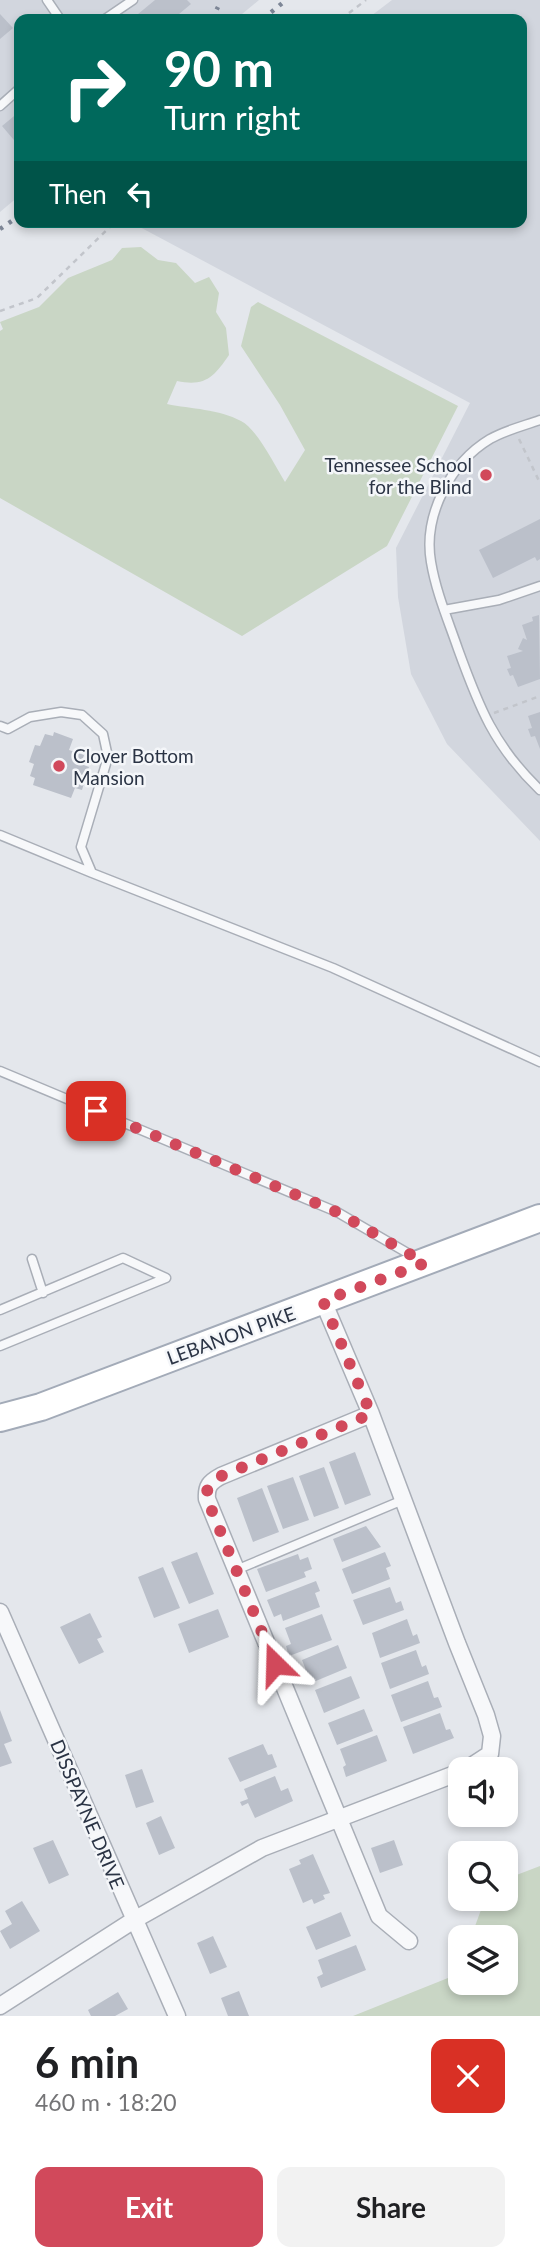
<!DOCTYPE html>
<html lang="en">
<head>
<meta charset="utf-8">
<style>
  :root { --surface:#fff; --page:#f2f2f2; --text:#202124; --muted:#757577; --accent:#d1495b }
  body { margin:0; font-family:Lato,sans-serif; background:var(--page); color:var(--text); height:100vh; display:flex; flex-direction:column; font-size:26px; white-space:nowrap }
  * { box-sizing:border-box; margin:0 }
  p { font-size:23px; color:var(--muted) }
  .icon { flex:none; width:38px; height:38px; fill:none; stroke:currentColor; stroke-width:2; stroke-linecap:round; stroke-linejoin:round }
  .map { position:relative; height:2016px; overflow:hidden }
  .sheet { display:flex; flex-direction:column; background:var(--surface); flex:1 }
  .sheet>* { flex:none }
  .hud { position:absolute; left:14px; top:14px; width:513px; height:214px; border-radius:14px; box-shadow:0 4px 10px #0003; background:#00695c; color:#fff; overflow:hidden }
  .controls { position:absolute; left:448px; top:1757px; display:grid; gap:14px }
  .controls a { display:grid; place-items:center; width:70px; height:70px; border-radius:14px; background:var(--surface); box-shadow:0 4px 10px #0003; font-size:35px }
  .pin { position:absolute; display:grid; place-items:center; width:60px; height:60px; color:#fff; margin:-30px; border-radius:14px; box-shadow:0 4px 10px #0006 }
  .me { position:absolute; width:77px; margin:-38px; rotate:338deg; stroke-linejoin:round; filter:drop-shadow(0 0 5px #0008) }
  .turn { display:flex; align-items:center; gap:24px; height:147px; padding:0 35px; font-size:32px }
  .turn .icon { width:91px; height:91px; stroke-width:2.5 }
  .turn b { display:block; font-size:49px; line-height:60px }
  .then { display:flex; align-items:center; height:66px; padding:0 35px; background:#0003; gap:14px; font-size:26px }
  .round { display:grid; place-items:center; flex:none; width:74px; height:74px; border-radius:14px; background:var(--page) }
  .head { display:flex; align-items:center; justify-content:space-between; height:119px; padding:0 35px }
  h1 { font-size:42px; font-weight:700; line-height:52px }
  .action { display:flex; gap:14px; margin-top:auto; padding:14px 35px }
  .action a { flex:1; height:80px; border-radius:14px; background:var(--accent); color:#fff; font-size:28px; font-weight:700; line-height:80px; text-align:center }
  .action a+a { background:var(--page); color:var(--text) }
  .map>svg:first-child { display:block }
</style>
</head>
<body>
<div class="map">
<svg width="540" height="2016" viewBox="0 0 540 2016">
  <rect width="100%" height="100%" fill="#e4e7ec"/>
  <path fill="#d2d6de" d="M0,0H259L236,19H19V196L0,212Z
    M392,0H540V841L447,744L411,674L398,597L396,548L470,403L136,225L139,222H522V19H367Z"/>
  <path fill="#c9d6c5" d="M141,247L158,260L176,263L195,283L209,277L219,293L216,312L226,328L229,355C214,377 205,387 177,381L167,404C191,409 219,409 241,421C257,429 275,466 285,482L305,450L280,405L241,346L251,307L258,302L458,406L387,546L242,636L0,498V331L3,329L0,322L39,307L68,278L112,260L122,248Z
    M540,1866V2016H353L458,1974L460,1969V1983H506V1937H471L485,1899H506V1879Z"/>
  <path fill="#bbc0ca" d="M155,0H187L191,4L173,19H132Z
    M0,14L13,28L0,39Z
    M19,112V146L2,126Z
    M540,519V559L537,561L535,557L493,578L479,550Z
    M539,615L540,679L518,687L513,675L510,676L507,669L511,668L507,656L523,651L518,649L523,638L527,640L522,625L533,621L532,617Z
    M540,712V749L535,736L531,737L528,729L532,728L528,716Z
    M54,732L73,739L69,750L84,755L81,764L89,767L82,790L75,788L71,798L33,785L35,778L30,776L34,764L29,762L35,745L40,746L45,734L53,736Z
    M355,1452L371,1495L345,1505L329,1462Z
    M324,1467L339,1508L314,1517L299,1476Z
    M293,1477L309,1520L283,1529L267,1486Z
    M262,1488L279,1532L253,1542L237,1498Z
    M366,1526L381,1547L342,1562L333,1539Z
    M197,1552L214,1594L189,1604L171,1562Z
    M385,1552L391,1566L386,1568L390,1579L352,1594L342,1569Z
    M298,1554L300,1560L308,1557L312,1569L304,1572L306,1577L266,1592L257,1569Z
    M163,1567L180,1608L154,1618L138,1577Z
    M316,1581L320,1591L315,1593L320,1607L283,1621L281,1614L274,1617L267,1600Z
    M390,1587L396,1603L401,1601L404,1610L363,1625L353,1600Z
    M218,1609L229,1637L189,1653L178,1624Z
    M90,1613L102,1637L97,1639L104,1652L79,1664L60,1627Z
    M322,1614L332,1640L289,1656L286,1646L291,1644L285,1628Z
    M407,1619L413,1636L417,1634L420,1643L380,1658L372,1633Z
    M338,1645L347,1668L311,1683L302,1660Z
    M416,1650L422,1667L426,1665L429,1674L390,1689L381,1663Z
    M351,1676L360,1698L324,1713L315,1690Z
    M428,1681L434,1698L438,1697L442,1707L401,1722L391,1695Z
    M364,1709L373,1731L337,1745L328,1723Z
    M0,1710L12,1741L4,1744L12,1763L0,1767Z
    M440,1713L446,1730L450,1729L454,1738L413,1754L403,1727Z
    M377,1735L387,1761L346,1777L343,1767L346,1765L340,1749Z
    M263,1744L268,1755L272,1754L277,1767L240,1782L228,1758Z
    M142,1769L154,1802L136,1808L125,1775Z
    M275,1776L281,1791L288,1788L293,1801L255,1818L248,1803L242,1806L240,1802L248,1799L244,1789Z
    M161,1816L175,1848L159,1855L146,1823Z
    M53,1840L69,1875L49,1884L33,1848Z
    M394,1840L403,1865L380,1873L371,1848Z
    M313,1854L330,1893L323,1895L325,1899L314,1904L312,1899L303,1903L289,1869L301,1864L299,1860Z
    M22,1901L40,1931L10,1949L0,1931L12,1924L5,1911Z
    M341,1912L351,1936L316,1950L306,1927Z
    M213,1936L227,1967L210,1974L197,1943Z
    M356,1945L366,1970L321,1988L317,1977L323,1974L318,1960Z
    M239,1991L249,2016H228L221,1998Z
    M118,1992L128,2009L115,2016H91L88,2010Z"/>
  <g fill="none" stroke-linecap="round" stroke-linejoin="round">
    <g stroke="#a9aeb7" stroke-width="11">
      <path id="service" d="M47,0L60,19
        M105,19L133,0
        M0,106L19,89
        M540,420C523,426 506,430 490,439C450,463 423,516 431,562C436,592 448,620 458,649C479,707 494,746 540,790
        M444,610L499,600L540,586
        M0,726L8,729L30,717L61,712L82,715L103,734L108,757L81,847L92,873L333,968L540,1062
        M0,835L92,873
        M0,1071L337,1212L416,1258
        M32,1259L43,1293
        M0,1310L123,1258L166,1278L0,1346
        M236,1570L403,1500"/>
    </g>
    <g stroke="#a9aeb7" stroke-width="19">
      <path id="minor" d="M323,1301L371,1414L457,1643L486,1715L492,1736L490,1754L467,1769
        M371,1414L221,1476C210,1482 206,1486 207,1499L379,1916L409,1941
        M0,1612L177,2016
        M0,2006L134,1920L262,1848L460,1772"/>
    </g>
    <g stroke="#a3abb8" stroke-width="30">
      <path id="primary" d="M0,1418L41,1407L540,1218"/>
    </g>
    <path stroke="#c2c5cb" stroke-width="2.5" stroke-dasharray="5 5" stroke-linecap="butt" d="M341,19L366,0
      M0,311L37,298L115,222
      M519,439L540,483
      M494,713L540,696"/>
    <use href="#service" stroke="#f7f8fa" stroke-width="8"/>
    <use href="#minor" stroke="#f7f8fa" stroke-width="16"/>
    <use href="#primary" stroke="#fff" stroke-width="26"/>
    <path stroke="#7d8696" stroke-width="4.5" stroke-dasharray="3.5 7" stroke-linecap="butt" d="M212,19L218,7
      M263,19L286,0
      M0,229L19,216"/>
  </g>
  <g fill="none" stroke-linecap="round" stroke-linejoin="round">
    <path stroke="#d1495b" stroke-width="12" stroke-dasharray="0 21.6" d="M96,1111L337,1212L425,1263L323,1301L371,1414L221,1476C210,1482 206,1486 207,1499L275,1664"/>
  </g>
  <g fill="#d1495b" stroke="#f4f6f9" stroke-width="2.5">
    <circle cx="486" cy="475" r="7"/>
    <circle cx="59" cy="766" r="7"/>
  </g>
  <g text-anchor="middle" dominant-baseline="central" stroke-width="5" stroke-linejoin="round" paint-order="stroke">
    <g font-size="19" fill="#2b3445" stroke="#f4f6f9" text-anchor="end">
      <text x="472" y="464">Tennessee School<tspan x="472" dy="22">for the Blind</tspan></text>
      <text x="73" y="755" text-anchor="start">Clover Bottom<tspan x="73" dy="22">Mansion</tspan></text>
    </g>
    <g font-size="19" fill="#2b3445" stroke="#f4f6f9">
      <text transform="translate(231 1335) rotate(-20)">LEBANON PIKE</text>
      <text transform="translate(88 1814) rotate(67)">DISSPAYNE DRIVE</text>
    </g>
  </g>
</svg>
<div class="controls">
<a><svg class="icon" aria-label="sound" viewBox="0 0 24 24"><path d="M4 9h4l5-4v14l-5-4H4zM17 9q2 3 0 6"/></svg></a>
<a><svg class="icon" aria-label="search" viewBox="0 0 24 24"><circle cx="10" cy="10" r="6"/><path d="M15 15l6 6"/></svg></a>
<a><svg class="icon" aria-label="layers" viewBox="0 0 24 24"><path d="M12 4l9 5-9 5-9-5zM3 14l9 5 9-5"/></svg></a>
</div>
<div class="pin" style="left:96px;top:1111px;background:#d93025"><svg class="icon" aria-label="arrive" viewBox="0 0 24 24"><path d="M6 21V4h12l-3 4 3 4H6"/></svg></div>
<svg class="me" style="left:275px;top:1664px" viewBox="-20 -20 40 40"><path d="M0-17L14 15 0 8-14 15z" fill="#d1495b" stroke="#fff" stroke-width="4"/></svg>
<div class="hud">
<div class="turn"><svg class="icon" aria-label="right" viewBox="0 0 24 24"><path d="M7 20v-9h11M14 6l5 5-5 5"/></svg><div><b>90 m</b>Turn right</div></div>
<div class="then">Then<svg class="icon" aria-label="left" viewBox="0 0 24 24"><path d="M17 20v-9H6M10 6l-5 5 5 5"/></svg></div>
</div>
</div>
<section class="sheet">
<div class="head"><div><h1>6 min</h1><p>460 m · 18:20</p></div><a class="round" style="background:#d93025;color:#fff"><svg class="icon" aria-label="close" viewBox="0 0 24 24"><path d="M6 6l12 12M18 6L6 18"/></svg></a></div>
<div class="action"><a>Exit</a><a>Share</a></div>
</section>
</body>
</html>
